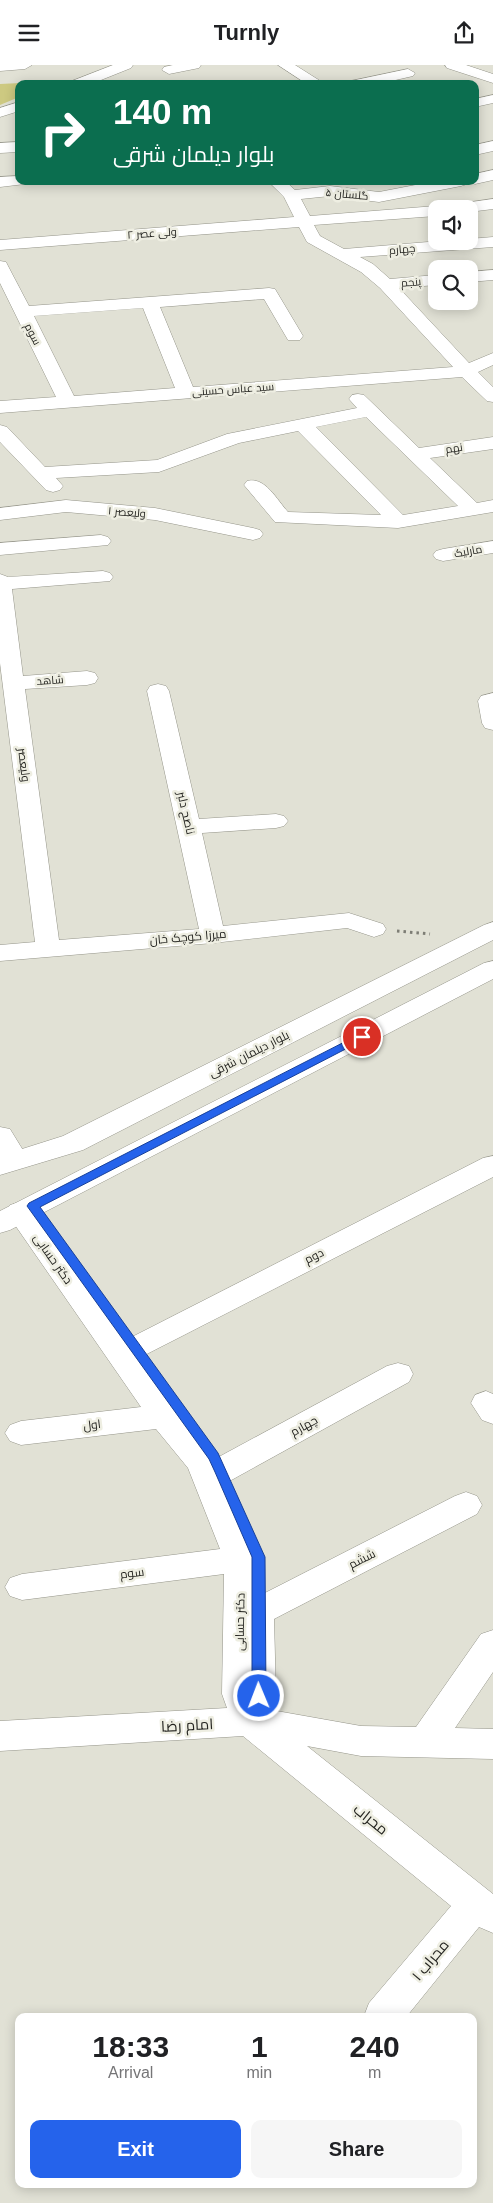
<!DOCTYPE html>
<html lang="en">
<head>
<meta charset="utf-8">
<style>
  :root { --surface:#fff; --page:#f6f6f6; --text:#202124; --muted:#757577; --accent:#2563eb }
  body { margin:0; font-family:Helvetica,Cairo,sans-serif; background:var(--page); color:var(--text); height:100vh; display:flex; flex-direction:column; font-size:19px; white-space:nowrap }
  * { box-sizing:border-box; margin:0 }
  p { font-size:16px; color:var(--muted) }
  .icon { flex:none; width:28px; height:28px; fill:none; stroke:currentColor; stroke-width:2; stroke-linecap:round; stroke-linejoin:round }
  .map { position:relative; flex:1; overflow:hidden }
  .sheet { position:absolute; left:15px; top:1948px; width:462px; height:175px; display:flex; flex-direction:column; background:var(--surface); border-radius:10px; box-shadow:0 2px 12px #0003 }
  .sheet>* { flex:none }
  .top-card { position:absolute; left:15px; top:15px; width:464px; height:105px; border-radius:10px; box-shadow:0 2px 12px #0003; background:#0b6e4f; color:#fff; overflow:hidden }
  .buttons { position:absolute; left:428px; top:135px; display:grid; gap:10px }
  .buttons a { display:grid; place-items:center; width:50px; height:50px; border-radius:10px; background:var(--surface); box-shadow:0 2px 12px #0003; font-size:25px }
  .pin { position:absolute; display:grid; place-items:center; width:42px; height:42px; color:#fff; margin:-21px; border:2px solid #fff; border-radius:50%; box-shadow:0 1px 5px #0007 }
  .me { position:absolute; width:55px; margin:-28px; rotate:359deg; stroke-linejoin:round; filter:drop-shadow(0 0 4px #0008) }
  .turn { display:flex; align-items:center; gap:18px; height:105px; padding:0 15px; font-size:22px }
  .turn .icon { width:65px; height:65px; stroke-width:2.5 }
  .turn b { display:block; font-size:35px; line-height:42px }
  .eta { display:flex; justify-content:space-evenly; align-items:center; height:85px; text-align:center }
  .eta b { font-size:30px; font-weight:700; line-height:35px }
  .button { display:flex; gap:10px; margin-top:auto; padding:10px 15px }
  .button a { flex:1; height:58px; border-radius:10px; background:var(--accent); color:#fff; font-size:20px; font-weight:700; line-height:58px; text-align:center }
  .button a+a { background:var(--page); color:var(--text) }
  header { display:flex; justify-content:space-between; align-items:center; height:65px; padding:0 15px; background:var(--surface); font-size:22px; font-weight:700 }
  .map>svg:first-child { display:block }
</style>
</head>
<body>
<header><svg class="icon" aria-label="menu" viewBox="0 0 24 24"><path d="M4 6h16M4 12h16M4 18h16"/></svg>Turnly<svg class="icon" aria-label="share" viewBox="0 0 24 24"><path d="M12 15V3M7 8l5-5 5 5M5 13v7h14v-7"/></svg></header>
<div class="map">
<svg width="493" height="2138" viewBox="0 0 493 2138">
  <rect width="100%" height="100%" fill="#e1e1d5"/>
  <path fill="#cdc981" d="M61,16L53,19H19V32L0,40V19Z"/>
  <g fill="none" stroke-linecap="round" stroke-linejoin="round">
    <g stroke="#95958a" stroke-width="1">
      <path id="street" d="M173,0H201L199,3L169,9L162,5L164,2Z
        M278,0H295L325,19H307Z
        M408,4L415,8L413,11L378,19H349L351,16Z
        M493,30V38L475,42V34Z
        M493,76V86L475,90V80Z
        M19,77V87L0,88V78Z
        M493,105V115L475,119L469,116H475V109Z
        M19,111V116H27L25,119L0,122V112Z
        M268,116H285L295,125L330,121L379,127L436,116H469L467,119L461,121L379,137L330,131L301,134L310,151L436,141L442,144H436V151L314,160L320,171L344,184L440,176H469V174L493,172V182L360,192L373,199L390,214L436,210V220L399,223L469,298L493,288V300L478,307L493,322V337L487,336L462,312L0,348V336L56,332L0,218V196L6,197L8,201L29,241L269,223L275,224L303,271L300,275H288L264,234L160,242L193,322L453,302L380,223L361,207L307,177L299,162L0,185V175L294,152L284,132ZM143,243L175,323L74,331L34,251Z
        M493,134V144L469,147V144H449L451,141L457,139Z
        M493,205V215L469,217V207Z
        M358,329L364,330L419,383L493,372V384L430,393L477,438L493,435V447L398,463L275,457L244,420L247,416C265,411 277,435 288,447L381,450L298,366L239,378L159,407L56,413L63,421L60,425L53,427L46,425L0,377V360L7,362L45,402L157,395L227,369L357,343L349,334L352,330ZM366,352L458,441L403,450L316,362Z
        M66,435L155,443L253,463L260,465L263,469L260,473L253,475L155,455L66,447L0,455V443Z
        M101,470L108,472L111,476L108,480L0,490V478Z
        M493,476V488L443,496L436,494L433,490L436,486L443,484Z
        M103,506L110,508L113,512L110,516L12,524L23,611L87,606L95,608L98,613L95,618L87,620L25,624L59,875L199,864L147,626L150,621L158,619L166,621L169,626L199,754L276,749L284,751L288,756L284,761L276,763L202,768L223,861L349,848L383,859L386,864L383,869L374,872L347,863L213,878L0,896V880L35,877L0,598V509L8,512Z
        M493,628V665L485,663L482,658L478,636L481,631Z
        M0,1062L10,1064L29,1095L25,1102L15,1104L5,1102L0,1093Z
        M493,1091V1112L139,1293L215,1394L387,1301L398,1298L409,1301L413,1309L409,1317L226,1418L257,1494V1532L455,1431L466,1427L477,1431L482,1440L477,1449L274,1554L276,1631L271,1645L361,1661L416,1662L481,1569L493,1565V1607L455,1663L493,1664V1694L361,1691L307,1681L493,1829V1868L479,1862L407,1951H364L369,1938L451,1841L243,1671L0,1686V1656L227,1643L222,1629L224,1509L22,1535L10,1531L5,1522L10,1513L22,1509L220,1484L188,1403L156,1364L21,1380L10,1376L5,1368L10,1360L21,1356L141,1342L6,1147L10,1140L20,1137L30,1140L126,1275L483,1093Z
        M486,1326L493,1329V1359L482,1355L471,1338L475,1330Z"/>
    </g>
    <g stroke="#95958a" stroke-width="1">
      <path id="secondary" d="M445,0H466L493,9V18L447,3Z"/>
    </g>
    <g stroke="#95958a" stroke-width="1">
      <path id="primary" d="M493,857V875L83,1085L0,1110V1091L63,1071L484,860Z
        M493,896V914L10,1165L0,1168V1146L484,898Z"/>
    </g>
    <g stroke="#95958a" stroke-width="1">
      <path id="highway" d="M0,0H32L25,4L0,6Z
        M113,0H133L131,3L91,19H70L72,16Z
        M19,37V46L0,52V43Z"/>
    </g>
    <path stroke="#7d7d75" stroke-width="2" stroke-dasharray="1 2.5" stroke-linecap="butt" d="M33,17L57,16"/>
    <path stroke="#7d7d75" stroke-width="3" stroke-dasharray="2.5 4" stroke-linecap="butt" d="M397,866L430,869"/>
    <use href="#street" fill="#fff" fill-rule="evenodd"/>
    <use href="#secondary" fill="#fff" fill-rule="evenodd"/>
    <use href="#primary" fill="#fff" fill-rule="evenodd"/>
    <use href="#highway" fill="#fff" fill-rule="evenodd"/>
  </g>
  <path fill="#2563eb" stroke="#184099" d="M362,968L367,972L365,974L40,1142L218,1388L265,1492L266,1631L264,1635L259,1637L254,1635L252,1631V1492L215,1407L209,1394L27,1141L29,1138Z"/>
  <g text-anchor="middle" dominant-baseline="central" stroke-width="5" stroke-linejoin="round" paint-order="stroke">
    <g font-size="11" fill="#242420" stroke="#eeeee2">
      <text transform="translate(347 129) rotate(5)">گلستان ۵</text>
      <text transform="translate(152 168) rotate(-4)">ولی عصر ۲</text>
      <text transform="translate(402 184) rotate(-5)">چهارم</text>
      <text transform="translate(411 217) rotate(-5)">پنجم</text>
      <text transform="translate(33 269) rotate(63)">سوم</text>
      <text transform="translate(233 324) rotate(-4)">سید عباس حسینی</text>
      <text transform="translate(454 383) rotate(-9)">نهم</text>
      <text transform="translate(127 447) rotate(5)">ولیعصر ۱</text>
      <text transform="translate(468 486) rotate(-10)">مارلیک</text>
      <text transform="translate(50 615) rotate(-4)">شاهد</text>
    </g>
    <g font-size="12" fill="#242420" stroke="#eeeee2">
      <text transform="translate(24 700) rotate(83)">ولیعصر</text>
      <text transform="translate(186 748) rotate(77)">ناصح دلبر</text>
      <text transform="translate(188 872) rotate(-5)">میرزا کوچک خان</text>
      <text transform="translate(249 989) rotate(-27)">بلوار دیلمان شرقی</text>
      <text transform="translate(314 1191) rotate(-27)">دوم</text>
      <text transform="translate(53 1194) rotate(55)">دکتر حسابی</text>
      <text transform="translate(92 1360) rotate(-7)">اول</text>
      <text transform="translate(304 1361) rotate(-29)">چهارم</text>
      <text transform="translate(362 1494) rotate(-27)">ششم</text>
      <text transform="translate(132 1508) rotate(-7)">سوم</text>
      <text transform="translate(240 1557) rotate(-89)">دکتر حسابی</text>
    </g>
    <g font-size="15" fill="#242420" stroke="#eeeee2">
      <text transform="translate(187 1660) rotate(-3)">امام رضا</text>
      <text transform="translate(371 1754) rotate(39)">محراب</text>
      <text transform="translate(430 1895) rotate(-50)">محراب ۱</text>
    </g>
  </g>
</svg>
<div class="buttons">
<a><svg class="icon" aria-label="sound" viewBox="0 0 24 24"><path d="M4 9h4l5-4v14l-5-4H4zM17 9q2 3 0 6"/></svg></a>
<a><svg class="icon" aria-label="search" viewBox="0 0 24 24"><circle cx="10" cy="10" r="6"/><path d="M15 15l6 6"/></svg></a>
</div>
<div class="pin" style="left:362px;top:972px;background:#d93025"><svg class="icon" aria-label="arrive" viewBox="0 0 24 24"><path d="M6 21V4h12l-3 4 3 4H6"/></svg></div>
<svg class="me" style="left:259px;top:1631px" viewBox="-20 -20 40 40"><circle r="17" fill="#2563eb" stroke="#fff" stroke-width="3"/><path d="M0-11L8 9 0 5-8 9z" fill="#fff"/></svg>
<div class="top-card">
<div class="turn"><svg class="icon" aria-label="right" viewBox="0 0 24 24"><path d="M7 20v-9h11M14 6l5 5-5 5"/></svg><div><b>140 m</b>بلوار دیلمان شرقی</div></div>
</div>
<section class="sheet">
<div class="eta">
<div><b>18:33</b><p>Arrival</p></div>
<div><b>1</b><p>min</p></div>
<div><b>240</b><p>m</p></div>
</div>
<div class="button"><a>Exit</a><a>Share</a></div>
</section>
</div>
</body>
</html>
